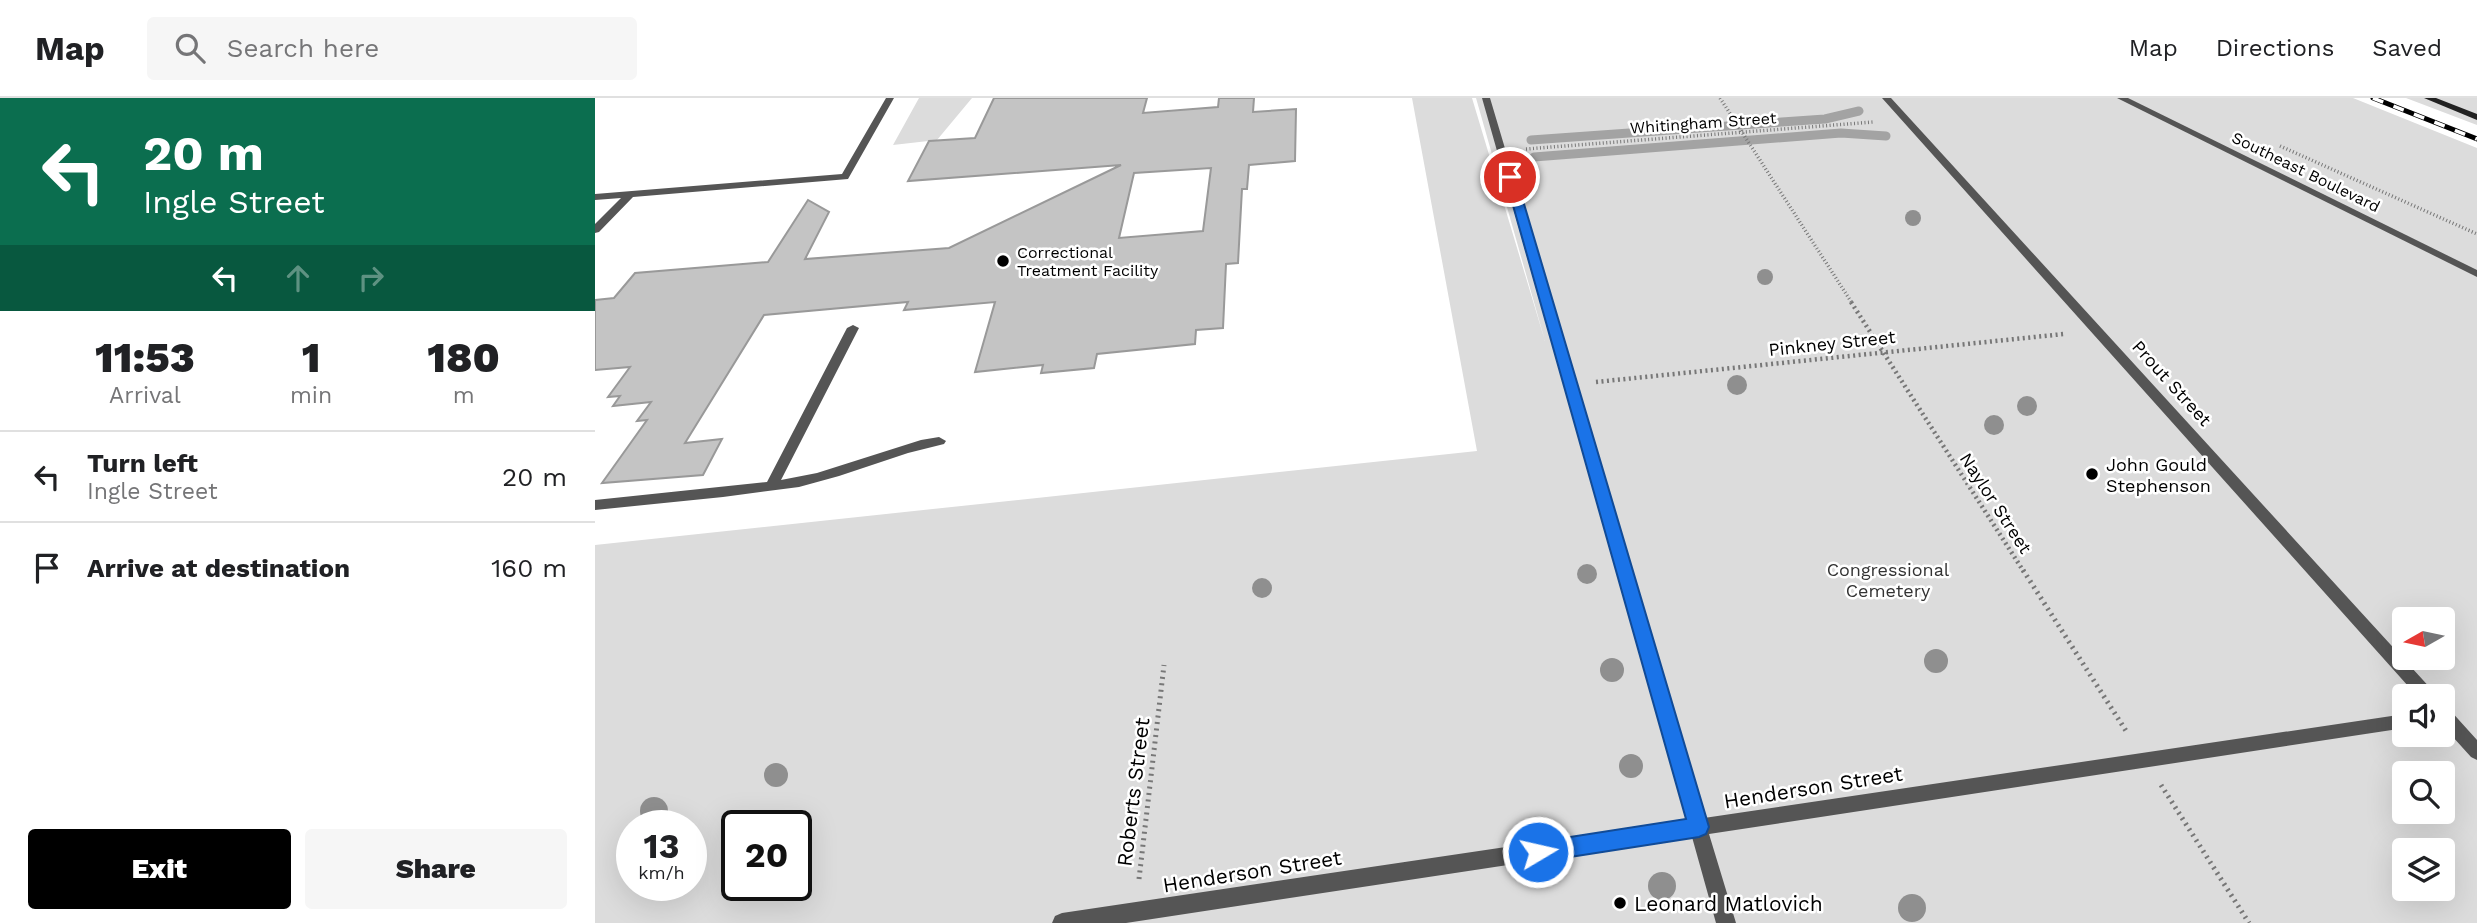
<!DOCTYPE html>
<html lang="en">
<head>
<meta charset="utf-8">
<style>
  :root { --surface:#fff; --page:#f6f6f6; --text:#202124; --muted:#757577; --line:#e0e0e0; --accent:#000 }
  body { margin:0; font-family:"Work Sans",sans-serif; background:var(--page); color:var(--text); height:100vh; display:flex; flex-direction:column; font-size:26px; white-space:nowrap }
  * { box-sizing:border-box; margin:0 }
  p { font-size:23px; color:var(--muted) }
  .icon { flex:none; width:38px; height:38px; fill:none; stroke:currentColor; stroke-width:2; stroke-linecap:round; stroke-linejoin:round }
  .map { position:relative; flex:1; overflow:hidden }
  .drawer { display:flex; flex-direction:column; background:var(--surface); width:595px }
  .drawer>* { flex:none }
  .hud { background:#0b6e4f; color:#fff; overflow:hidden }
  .needle { width:46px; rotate:261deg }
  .fabs { position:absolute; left:1797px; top:509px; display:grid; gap:14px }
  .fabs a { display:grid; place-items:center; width:63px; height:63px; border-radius:7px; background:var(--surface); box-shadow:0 7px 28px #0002; font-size:35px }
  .speed { position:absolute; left:21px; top:712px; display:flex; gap:14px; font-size:35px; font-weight:700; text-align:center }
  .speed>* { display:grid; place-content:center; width:91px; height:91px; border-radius:50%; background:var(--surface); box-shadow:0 7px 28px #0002; line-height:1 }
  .speed small { font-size:18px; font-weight:400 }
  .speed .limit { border:4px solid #111; border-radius:10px; background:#fff; color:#111 }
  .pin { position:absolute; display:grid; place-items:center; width:60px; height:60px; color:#fff; margin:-30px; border:4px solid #fff; border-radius:50%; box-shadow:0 2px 7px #0007 }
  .me { position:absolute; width:77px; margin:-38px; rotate:81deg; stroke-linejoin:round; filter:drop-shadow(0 0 5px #0008) }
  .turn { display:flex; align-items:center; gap:24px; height:147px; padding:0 28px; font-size:32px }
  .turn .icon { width:91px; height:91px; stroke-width:2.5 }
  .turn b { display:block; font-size:49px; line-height:60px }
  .lanes { display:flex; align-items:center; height:66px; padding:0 28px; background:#0003; justify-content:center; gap:35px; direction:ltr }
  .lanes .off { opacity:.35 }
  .eta { display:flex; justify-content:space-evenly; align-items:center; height:119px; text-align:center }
  .eta b { font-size:42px; font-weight:800; line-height:49px }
  .action { display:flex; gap:14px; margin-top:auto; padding:14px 28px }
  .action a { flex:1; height:80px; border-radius:7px; background:var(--accent); color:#fff; font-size:28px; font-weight:800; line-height:80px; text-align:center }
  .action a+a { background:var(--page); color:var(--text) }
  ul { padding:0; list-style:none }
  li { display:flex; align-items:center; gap:21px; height:91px; padding:0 28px; border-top:2px solid var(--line) }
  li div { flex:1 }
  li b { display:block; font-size:26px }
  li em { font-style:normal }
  header { display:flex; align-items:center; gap:42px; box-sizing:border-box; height:98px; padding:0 35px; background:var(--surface); border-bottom:2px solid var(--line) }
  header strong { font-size:33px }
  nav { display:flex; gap:38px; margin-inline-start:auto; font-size:24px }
  .search { width:490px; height:63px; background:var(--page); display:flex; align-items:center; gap:18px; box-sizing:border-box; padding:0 24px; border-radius:7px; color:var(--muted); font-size:26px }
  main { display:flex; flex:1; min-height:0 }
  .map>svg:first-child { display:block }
</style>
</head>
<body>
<header>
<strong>Map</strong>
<div class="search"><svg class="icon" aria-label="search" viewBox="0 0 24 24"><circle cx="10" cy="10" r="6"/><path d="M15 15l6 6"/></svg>Search here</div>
<nav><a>Map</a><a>Directions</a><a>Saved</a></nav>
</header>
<main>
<section class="drawer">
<div class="hud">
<div class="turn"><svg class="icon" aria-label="left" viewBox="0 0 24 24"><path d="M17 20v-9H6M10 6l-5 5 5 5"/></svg><div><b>20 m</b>Ingle Street</div></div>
<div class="lanes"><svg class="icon" aria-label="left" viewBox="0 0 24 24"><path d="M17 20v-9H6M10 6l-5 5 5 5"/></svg><svg class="icon off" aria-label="ahead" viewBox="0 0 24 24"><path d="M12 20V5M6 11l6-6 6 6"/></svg><svg class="icon off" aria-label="right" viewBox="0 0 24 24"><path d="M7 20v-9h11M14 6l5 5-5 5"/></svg></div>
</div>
<div class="eta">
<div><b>11:53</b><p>Arrival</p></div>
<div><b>1</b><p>min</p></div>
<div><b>180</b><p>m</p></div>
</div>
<ul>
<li><svg class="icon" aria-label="left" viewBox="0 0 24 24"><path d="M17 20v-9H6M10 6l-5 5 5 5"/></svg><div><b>Turn left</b><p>Ingle Street</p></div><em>20 m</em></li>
<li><svg class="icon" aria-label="arrive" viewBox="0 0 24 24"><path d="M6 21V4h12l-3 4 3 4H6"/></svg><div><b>Arrive at destination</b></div><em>160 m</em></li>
</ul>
<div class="action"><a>Exit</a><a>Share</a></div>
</section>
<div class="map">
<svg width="1882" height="825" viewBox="0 0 1882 825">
  <rect width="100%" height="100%" fill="#fff"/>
  <path fill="#dcdcdc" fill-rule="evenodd" d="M324,0H377L342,42L298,47Z
    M817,0H877L950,243L881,0H1758L1882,50V825H0V447L882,353ZM1810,522H1848V560H1810ZM1810,598H1848V637H1810ZM1810,676H1848V714H1810ZM37,728H96V788H37ZM142,728H201V788H142ZM1810,752H1848V791H1810Z
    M1811,0H1882V27Z"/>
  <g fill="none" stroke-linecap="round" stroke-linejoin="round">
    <path stroke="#a3a3a3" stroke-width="9" d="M936,42L1230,21L1264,13
      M939,59L1246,35L1291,38"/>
  </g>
  <path fill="#c4c4c4" stroke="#999" stroke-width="2" fill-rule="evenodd" d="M399,0H552L548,15L623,9L624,0H659L658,14L701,11L700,63L654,67L652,91H647L643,165L631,166L628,230L601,232L600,246L502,256L499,270L446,275L448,267L380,274L400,204L309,212L313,204L169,217L90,345L127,341L108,377L7,385L52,322L42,323L56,304L18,308L25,298L13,299L35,269L0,272V202L19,200L40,175L173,164L213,102L234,114L210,161L354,150L526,67L313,83L334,43L380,40ZM616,70L608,133L524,140L539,75Z"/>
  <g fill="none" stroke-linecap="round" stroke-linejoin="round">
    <path stroke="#777" stroke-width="3.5" stroke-dasharray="1 2.5" stroke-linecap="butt" d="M1125,0L1257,205
      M1685,48L1882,136
      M931,51L1278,24"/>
    <path stroke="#777" stroke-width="4.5" stroke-dasharray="2 3.5" stroke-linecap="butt" d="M1256,204L1429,474
      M1001,284L1469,236"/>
    <path stroke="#777" stroke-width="5" stroke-dasharray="2 4.5" stroke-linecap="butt" d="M1428,472L1533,636
      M1566,687L1654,825
      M544,781L569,567"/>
    <path fill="#555" fill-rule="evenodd" d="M291,0H299L253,81L38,99L4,134L0,135V126L26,100L0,102V96L247,76Z
      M887,0H895L1109,720L1810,616V630L1114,736L1141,825H1121L1097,739L531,825H457L460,818L467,815L1092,722Z
      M1287,0H1296L1838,593L1840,598H1822Z
      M258,227L264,230L186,382L222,375L326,342L344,339L351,343L349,346L313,355L244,378L204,389L128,399L0,412V402L172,384L252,230Z
      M1848,609L1854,611L1882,642V662L1876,659L1848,628Z"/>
    <path fill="#555" fill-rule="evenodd" d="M1522,0H1533L1882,172V179Z"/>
    <path fill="#222" fill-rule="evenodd" d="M1829,0H1841L1882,16V22Z"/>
    <g stroke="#000" stroke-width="5">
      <path id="rail" d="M1778,0L1882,41"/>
    </g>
    <use href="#rail" stroke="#fff" stroke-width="3.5" stroke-dasharray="11" stroke-linecap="butt"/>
  </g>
  <g fill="#8f8f8f">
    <circle cx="1318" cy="120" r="8"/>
    <circle cx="1170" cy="179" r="8"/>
    <circle cx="1142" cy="287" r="10"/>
    <circle cx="1432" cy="308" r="10"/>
    <circle cx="1399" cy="327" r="10"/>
    <circle cx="992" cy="476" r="10"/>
    <circle cx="667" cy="490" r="10"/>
    <circle cx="1341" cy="563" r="12"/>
    <circle cx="1017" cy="572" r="12"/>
    <circle cx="1036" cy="668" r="12"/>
    <circle cx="181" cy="677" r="12"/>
    <circle cx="59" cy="713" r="14"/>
    <circle cx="1067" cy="788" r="14"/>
    <circle cx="1317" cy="810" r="14"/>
  </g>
  <path fill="#1a73e8" stroke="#114b97" stroke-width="2" d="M915,76L921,79L1114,729L1111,736L1104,739L943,764L935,761L932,754L935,746L943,744L1091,721L910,79Z"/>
  <g fill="#000" stroke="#fff" stroke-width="2.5">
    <circle cx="408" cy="163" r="7"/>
    <circle cx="1497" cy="376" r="7"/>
    <circle cx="1025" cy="805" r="7"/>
  </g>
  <g text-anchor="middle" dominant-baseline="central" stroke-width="5" stroke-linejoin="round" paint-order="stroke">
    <g font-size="16" fill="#000" stroke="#fff">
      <text transform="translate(1108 25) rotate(-4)">Whitingham Street</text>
      <text transform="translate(1711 74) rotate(26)">Southeast Boulevard</text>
    </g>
    <g font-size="16" fill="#000" stroke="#fff" text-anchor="start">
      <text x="422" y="154">Correctional<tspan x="422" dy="18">Treatment Facility</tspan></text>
    </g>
    <g font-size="18" fill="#000" stroke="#fff">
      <text transform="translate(1237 245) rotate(-6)">Pinkney Street</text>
      <text transform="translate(1577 285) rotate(48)">Prout Street</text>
      <text transform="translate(1401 405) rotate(57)">Naylor Street</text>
    </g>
    <g font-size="18" fill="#000" stroke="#fff" text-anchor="start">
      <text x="1511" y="366">John Gould<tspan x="1511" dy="21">Stephenson</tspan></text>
    </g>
    <g font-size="18" fill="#333" stroke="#fff">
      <text x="1293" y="471">Congressional<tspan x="1293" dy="21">Cemetery</tspan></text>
    </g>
    <g font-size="21" fill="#000" stroke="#fff">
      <text transform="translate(1218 689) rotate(-9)">Henderson Street</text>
      <text transform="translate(538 694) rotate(-83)">Roberts Street</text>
      <text transform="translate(657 773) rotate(-9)">Henderson Street</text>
    </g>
    <g font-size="21" fill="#000" stroke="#fff" text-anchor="start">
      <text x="1039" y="805">Leonard Matlovich</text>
    </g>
  </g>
</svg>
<div class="fabs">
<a><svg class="needle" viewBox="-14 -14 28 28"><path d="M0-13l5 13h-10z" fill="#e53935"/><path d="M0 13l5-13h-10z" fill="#757577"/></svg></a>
<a><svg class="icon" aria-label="sound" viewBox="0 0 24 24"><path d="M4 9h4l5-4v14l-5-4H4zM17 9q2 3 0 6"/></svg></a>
<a><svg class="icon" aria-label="search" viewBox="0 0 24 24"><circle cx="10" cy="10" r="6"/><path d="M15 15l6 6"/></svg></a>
<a><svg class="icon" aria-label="layers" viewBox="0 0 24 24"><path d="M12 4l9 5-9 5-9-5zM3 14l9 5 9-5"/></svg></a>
</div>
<div class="speed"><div>13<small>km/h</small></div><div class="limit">20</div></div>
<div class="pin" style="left:915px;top:79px;background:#d93025"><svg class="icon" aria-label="arrive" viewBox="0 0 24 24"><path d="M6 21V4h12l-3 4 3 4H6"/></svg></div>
<svg class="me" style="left:943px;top:754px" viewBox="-20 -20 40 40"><circle r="17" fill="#1a73e8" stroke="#fff" stroke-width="3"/><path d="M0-11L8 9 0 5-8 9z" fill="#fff"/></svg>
</div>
</main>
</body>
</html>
